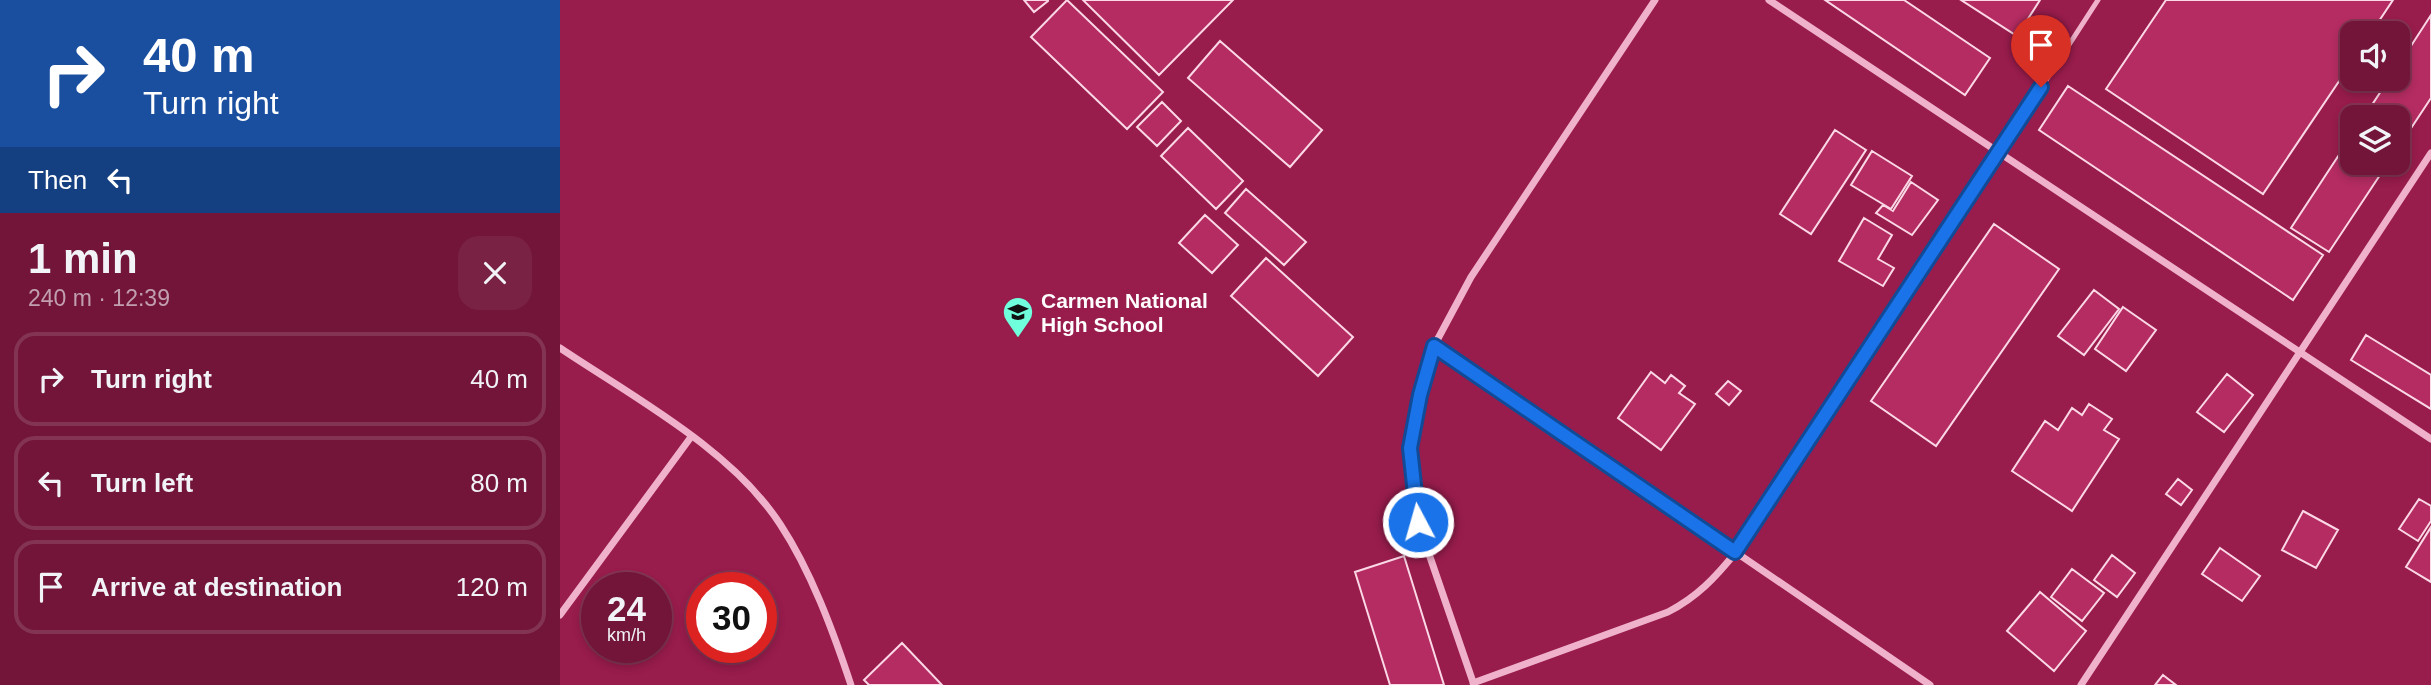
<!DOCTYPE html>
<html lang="en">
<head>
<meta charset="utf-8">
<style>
  :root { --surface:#721539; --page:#7a2244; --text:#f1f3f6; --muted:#c19fae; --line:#843453 }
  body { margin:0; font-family:Helvetica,sans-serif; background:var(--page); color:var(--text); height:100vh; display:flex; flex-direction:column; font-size:26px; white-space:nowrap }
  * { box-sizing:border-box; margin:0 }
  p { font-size:23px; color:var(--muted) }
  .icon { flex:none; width:38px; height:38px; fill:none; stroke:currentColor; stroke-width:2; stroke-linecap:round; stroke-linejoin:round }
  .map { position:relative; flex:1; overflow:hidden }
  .details { display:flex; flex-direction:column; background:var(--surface); width:560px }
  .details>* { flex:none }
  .top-card { background:#1a4fa0; color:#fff; overflow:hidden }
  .fabs { position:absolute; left:1780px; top:21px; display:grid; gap:14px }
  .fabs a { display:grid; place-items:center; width:70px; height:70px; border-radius:14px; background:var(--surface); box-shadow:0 4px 10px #0003,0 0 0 2px var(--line); font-size:35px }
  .speed { position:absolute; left:21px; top:572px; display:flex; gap:14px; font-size:35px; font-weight:700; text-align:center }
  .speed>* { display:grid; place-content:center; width:91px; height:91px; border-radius:50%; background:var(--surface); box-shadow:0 4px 10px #0003,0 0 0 2px var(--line); line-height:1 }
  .speed small { font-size:18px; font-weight:400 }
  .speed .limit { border:10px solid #d22; background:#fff; color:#111 }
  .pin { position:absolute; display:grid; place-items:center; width:60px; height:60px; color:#fff; margin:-72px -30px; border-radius:50% 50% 50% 0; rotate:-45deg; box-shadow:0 0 7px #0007 }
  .pin .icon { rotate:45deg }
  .me { position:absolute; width:77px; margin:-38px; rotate:354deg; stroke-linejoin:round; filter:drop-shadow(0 0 5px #0008) }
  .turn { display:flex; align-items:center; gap:24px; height:147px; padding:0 28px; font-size:32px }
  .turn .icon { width:91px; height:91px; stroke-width:2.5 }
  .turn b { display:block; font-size:49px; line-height:60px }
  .then { display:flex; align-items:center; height:66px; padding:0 28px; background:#0003; gap:14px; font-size:26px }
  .round { display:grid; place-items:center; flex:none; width:74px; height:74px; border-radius:21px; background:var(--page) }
  .head { display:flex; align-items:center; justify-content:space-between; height:119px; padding:0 28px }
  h1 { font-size:42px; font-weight:600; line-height:52px }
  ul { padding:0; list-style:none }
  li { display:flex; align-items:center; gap:21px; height:94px; margin:0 14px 10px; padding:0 14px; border:4px solid var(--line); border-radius:21px }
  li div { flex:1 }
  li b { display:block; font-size:26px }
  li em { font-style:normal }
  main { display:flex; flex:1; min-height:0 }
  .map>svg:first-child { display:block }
</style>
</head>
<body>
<main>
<section class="details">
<div class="top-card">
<div class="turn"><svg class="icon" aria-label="right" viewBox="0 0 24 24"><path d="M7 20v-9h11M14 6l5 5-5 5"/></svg><div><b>40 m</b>Turn right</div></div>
<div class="then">Then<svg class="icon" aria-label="left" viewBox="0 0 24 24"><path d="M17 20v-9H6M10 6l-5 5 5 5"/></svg></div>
</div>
<div class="head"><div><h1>1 min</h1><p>240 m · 12:39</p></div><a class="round"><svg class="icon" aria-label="close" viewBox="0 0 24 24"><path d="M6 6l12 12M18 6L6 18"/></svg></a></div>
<ul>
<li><svg class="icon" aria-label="right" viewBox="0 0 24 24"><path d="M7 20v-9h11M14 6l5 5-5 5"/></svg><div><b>Turn right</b></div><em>40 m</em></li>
<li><svg class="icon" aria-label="left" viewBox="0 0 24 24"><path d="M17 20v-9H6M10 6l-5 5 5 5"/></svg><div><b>Turn left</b></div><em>80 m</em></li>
<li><svg class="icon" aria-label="arrive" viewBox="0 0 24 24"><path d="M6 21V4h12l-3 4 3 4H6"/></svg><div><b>Arrive at destination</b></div><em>120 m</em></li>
</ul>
</section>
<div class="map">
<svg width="1871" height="685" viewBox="0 0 1871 685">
  <rect width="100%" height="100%" fill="#981c4c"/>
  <path fill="#b52c62" stroke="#fbd8e6" stroke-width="2" d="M464,0H488V1L474,12Z
    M507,0L603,92L567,129L471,37Z
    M523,0H673L599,75Z
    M1265,0H1344L1430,58L1405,95Z
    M1401,0H1480L1457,36Z
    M1606,0H1833L1811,33H1792V62L1703,194L1546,89Z
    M1871,15V98L1838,148V117H1804L1829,79H1838V66Z
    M660,41L762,130L730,167L628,78Z
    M1508,86L1763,255L1733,300L1479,130Z
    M602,102L621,121L597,146L577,127Z
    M628,128L683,181L656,209L601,156Z
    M1275,130L1306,150L1251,234L1220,214Z
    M1792,135V163H1828L1769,252L1731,228Z
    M1312,151L1352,176L1331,209L1291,185Z
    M1351,182L1378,200L1352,235L1316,213L1323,205L1333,211Z
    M686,189L746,242L724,265L665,213Z
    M645,215L678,245L652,273L619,243Z
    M1304,218L1332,235L1318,259L1334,268L1323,286L1279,261Z
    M1434,224L1499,269L1376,446L1311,401Z
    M706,258L793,337L758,376L671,296Z
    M1534,290L1559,309L1524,355L1498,336Z
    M1563,307L1596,330L1566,371L1535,349Z
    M1806,335L1871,375V409L1791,360Z
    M1091,372L1105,383L1111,375L1125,386L1119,393L1135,404L1101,450L1058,418Z
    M1667,374L1693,395L1664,432L1637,412Z
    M1168,381L1181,391L1169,405L1156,394Z
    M1529,404L1552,419L1544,430L1559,439L1512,511L1452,471L1485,421L1498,430L1512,408L1522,415Z
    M1618,479L1632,490L1621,505L1606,494Z
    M1859,499L1871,506V521L1858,541L1839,529Z
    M1743,511L1778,530L1756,568L1722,550Z
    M1871,527V582L1846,567Z
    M1660,548L1700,576L1682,601L1642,574Z
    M1552,555L1575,573L1557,597L1534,580Z
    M844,556L884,685H830L795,572Z
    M1512,569L1544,593L1522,621L1491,597Z
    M1480,592L1526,631L1494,671L1447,631Z
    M342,643L382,685H309L304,680Z
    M1603,675L1616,685H1595Z"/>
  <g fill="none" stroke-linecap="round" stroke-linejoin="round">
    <path stroke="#f0b1cb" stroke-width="5" d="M1439,153L1538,0"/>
    <path stroke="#f0b1cb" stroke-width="7" d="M1209,0L1871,439
      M874,346L1370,685
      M0,348C73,397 171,449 220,524C251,571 273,631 291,685
      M0,615L131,437
      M913,683L1108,612C1137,597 1155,578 1176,552L1439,153
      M914,685L858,522L851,448L860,395L874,346L911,277L1095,0
      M1521,685L1871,153"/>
  </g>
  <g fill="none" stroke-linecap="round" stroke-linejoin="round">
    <g stroke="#114b97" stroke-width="18">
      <path id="route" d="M858,522L850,448L860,395L874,346L1175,552L1481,87"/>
    </g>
    <use href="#route" stroke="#1a73e8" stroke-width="12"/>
  </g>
  <defs>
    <g id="school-pin" transform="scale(1.575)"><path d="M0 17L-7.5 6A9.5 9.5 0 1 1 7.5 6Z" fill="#70ffdd" stroke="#981c4c"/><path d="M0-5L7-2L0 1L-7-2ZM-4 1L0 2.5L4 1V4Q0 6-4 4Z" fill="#111"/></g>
  </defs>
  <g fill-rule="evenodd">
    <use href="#school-pin" x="458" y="312"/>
  </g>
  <g text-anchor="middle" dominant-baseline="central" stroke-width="7" stroke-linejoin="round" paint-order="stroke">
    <g font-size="21" font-weight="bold" fill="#fff" stroke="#981c4c" text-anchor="start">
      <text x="481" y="300">Carmen National<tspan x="481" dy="24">High School</tspan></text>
    </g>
  </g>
</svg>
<div class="fabs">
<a><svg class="icon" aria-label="sound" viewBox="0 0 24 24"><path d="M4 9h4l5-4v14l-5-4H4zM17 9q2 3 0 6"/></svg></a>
<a><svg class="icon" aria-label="layers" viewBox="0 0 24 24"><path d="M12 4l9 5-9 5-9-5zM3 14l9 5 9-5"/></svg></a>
</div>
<div class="speed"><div>24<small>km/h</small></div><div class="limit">30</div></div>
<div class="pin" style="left:1481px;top:87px;background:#d93025"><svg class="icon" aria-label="arrive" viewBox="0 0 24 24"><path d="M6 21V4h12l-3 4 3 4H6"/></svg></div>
<svg class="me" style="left:858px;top:522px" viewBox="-20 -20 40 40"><circle r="17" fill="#1a73e8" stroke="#fff" stroke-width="3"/><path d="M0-11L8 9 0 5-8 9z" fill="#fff"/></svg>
</div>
</main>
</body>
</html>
